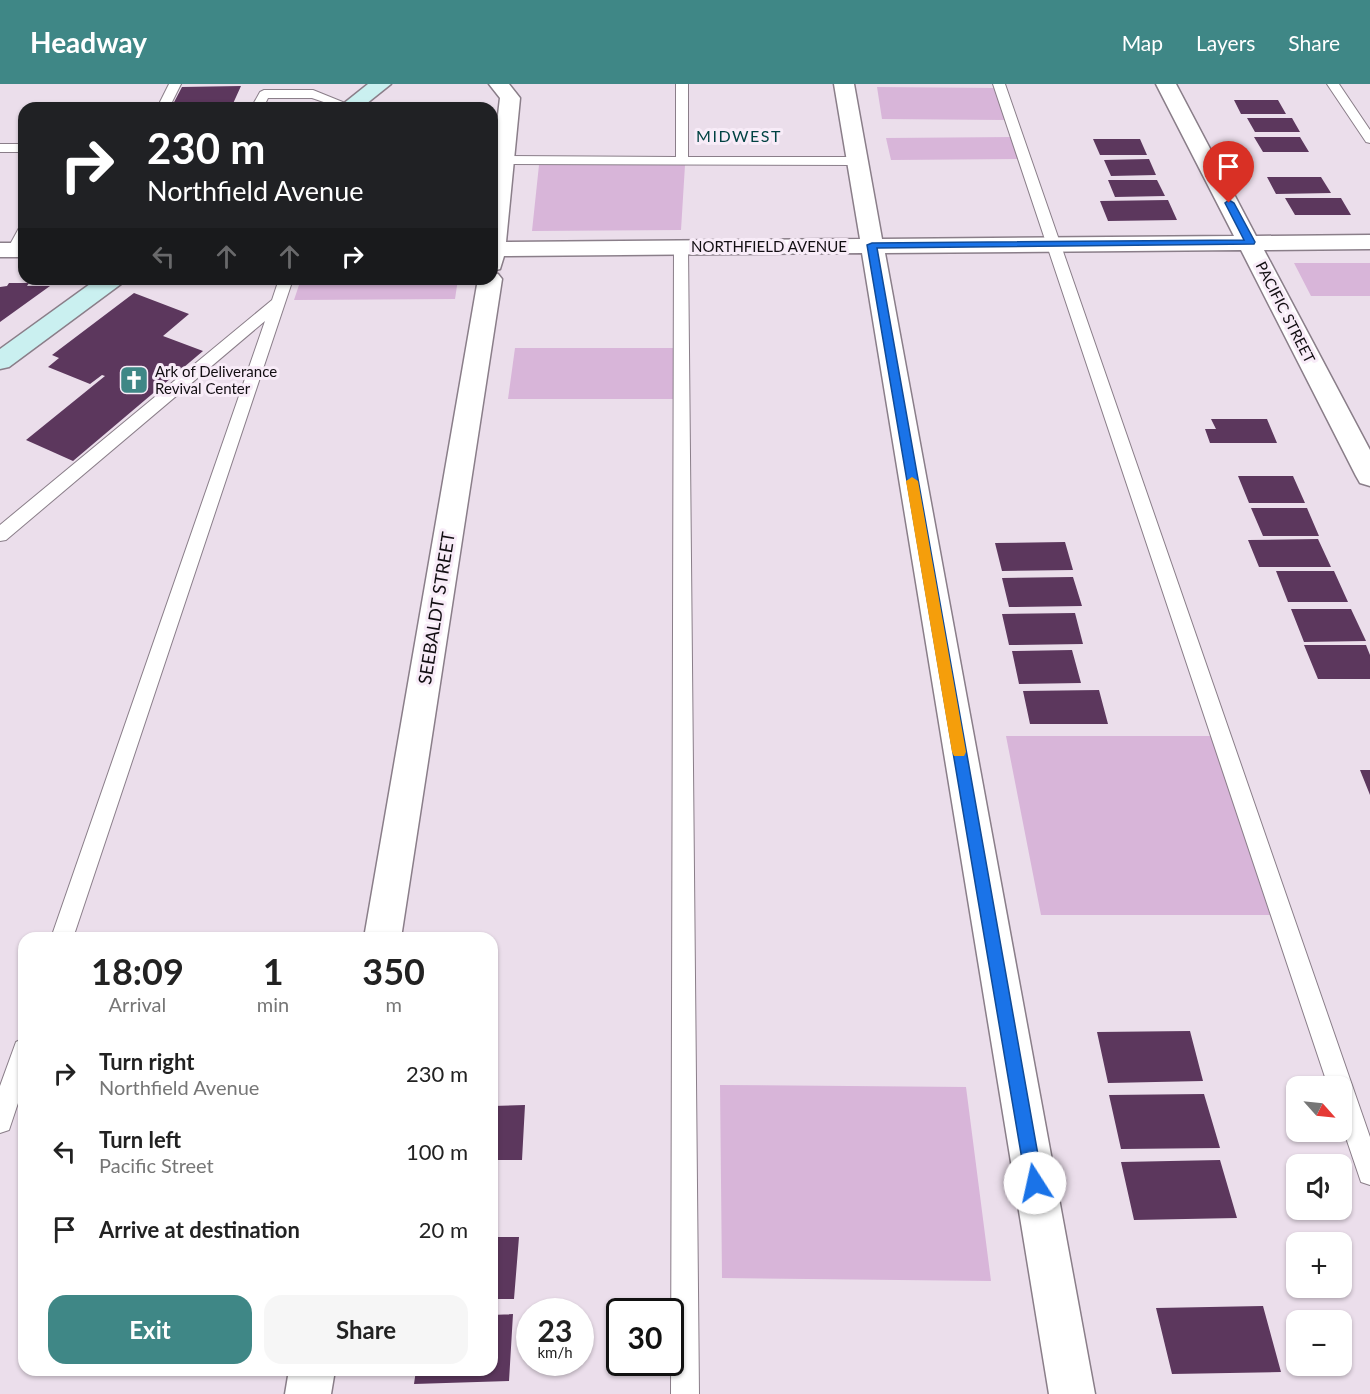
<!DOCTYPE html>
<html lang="en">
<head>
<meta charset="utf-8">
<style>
  :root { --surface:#fff; --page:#f6f6f6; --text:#222; --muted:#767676; --accent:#3f8786 }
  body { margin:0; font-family:Lato,sans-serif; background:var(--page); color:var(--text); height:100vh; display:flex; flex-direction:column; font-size:22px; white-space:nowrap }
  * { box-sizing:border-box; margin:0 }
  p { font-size:20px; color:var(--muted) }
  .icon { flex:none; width:33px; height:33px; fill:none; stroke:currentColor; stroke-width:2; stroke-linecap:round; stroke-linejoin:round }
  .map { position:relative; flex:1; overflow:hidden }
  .side { position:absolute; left:18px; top:848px; width:480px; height:444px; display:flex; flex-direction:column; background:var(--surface); border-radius:18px; box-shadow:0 2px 4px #0004 }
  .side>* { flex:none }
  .guide { position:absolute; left:18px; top:18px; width:480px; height:183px; border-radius:18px; box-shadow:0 2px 4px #0004; background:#202124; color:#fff; overflow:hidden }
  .needle { width:39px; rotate:117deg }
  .controls { position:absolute; left:1286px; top:992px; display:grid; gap:12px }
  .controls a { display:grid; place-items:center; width:66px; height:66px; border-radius:12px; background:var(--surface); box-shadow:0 2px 4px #0004; font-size:30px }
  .speed { position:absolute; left:516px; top:1214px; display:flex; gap:12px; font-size:30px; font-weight:700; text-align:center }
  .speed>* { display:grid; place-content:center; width:78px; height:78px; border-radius:50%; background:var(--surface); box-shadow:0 2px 4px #0004; line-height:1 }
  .speed small { font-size:15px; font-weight:400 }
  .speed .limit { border:3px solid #111; border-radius:9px; background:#fff; color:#111 }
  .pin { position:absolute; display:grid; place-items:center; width:51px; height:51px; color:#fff; margin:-62px -26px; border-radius:50% 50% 50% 0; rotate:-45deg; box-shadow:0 0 6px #0007 }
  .pin .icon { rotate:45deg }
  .me { position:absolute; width:66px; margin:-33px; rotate:350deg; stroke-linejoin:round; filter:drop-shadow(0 0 4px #0008) }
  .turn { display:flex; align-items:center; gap:21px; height:126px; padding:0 30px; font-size:27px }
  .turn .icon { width:78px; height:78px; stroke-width:2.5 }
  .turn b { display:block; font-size:42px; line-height:51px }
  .lanes { display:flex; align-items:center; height:57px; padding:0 30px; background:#0003; justify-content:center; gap:30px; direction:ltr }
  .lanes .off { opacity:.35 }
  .eta { display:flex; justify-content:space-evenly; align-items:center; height:102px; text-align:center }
  .eta b { font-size:36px; font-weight:700; line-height:42px }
  .primary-button { display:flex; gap:12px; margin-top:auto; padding:12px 30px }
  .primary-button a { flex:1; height:69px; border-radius:18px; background:var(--accent); color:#fff; font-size:24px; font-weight:700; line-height:69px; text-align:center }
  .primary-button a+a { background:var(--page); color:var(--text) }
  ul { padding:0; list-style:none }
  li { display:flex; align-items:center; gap:18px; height:78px; padding:0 30px }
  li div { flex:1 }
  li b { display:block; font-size:22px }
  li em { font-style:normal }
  header { display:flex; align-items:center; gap:36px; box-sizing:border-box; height:84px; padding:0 30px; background:var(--accent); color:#fff }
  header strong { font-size:28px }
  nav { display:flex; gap:33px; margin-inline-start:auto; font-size:21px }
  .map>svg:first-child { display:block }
</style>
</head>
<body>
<header>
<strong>Headway</strong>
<nav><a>Map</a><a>Layers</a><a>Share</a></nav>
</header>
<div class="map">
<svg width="1370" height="1310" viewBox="0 0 1370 1310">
  <rect width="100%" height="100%" fill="#ebdeeb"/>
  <path fill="#d8b5d9" d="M877,3L997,4L1005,36L882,35Z
    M1014,53L1021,75L891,76L886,54Z
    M539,81H685L681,146L532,147Z
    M1294,179H1370V212H1311Z
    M301,195H458L455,215L294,216Z
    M515,264H674V315H508Z
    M1006,652H1212L1270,831H1041Z
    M720,1001L966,1003L991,1197L722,1194Z"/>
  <path fill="#5c375d" d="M241,2L231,24H171L182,3Z
    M1234,16H1278L1286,30H1241Z
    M1247,34H1292L1300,48H1255Z
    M1254,53H1300L1309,68H1263Z
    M1093,55H1140L1147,71H1100Z
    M1149,75L1156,91L1111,92L1104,76Z
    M1267,93H1321L1331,109L1276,110Z
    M1108,96H1157L1165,112L1115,113Z
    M1285,114H1341L1351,131H1295Z
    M1168,116L1177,136L1108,137L1100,117Z
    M9,199H29L27,202H50L0,238V203L7,202Z
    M134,209L189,230L163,252L203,267L73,377L26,356L105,292L102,291L90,300L48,283L59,274L52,271Z
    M1211,335H1267L1277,359H1210L1205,345H1216Z
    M1238,392H1293L1305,419H1249Z
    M1251,424H1307L1319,452H1263Z
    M1318,455L1331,483H1259L1248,456Z
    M1065,458L1073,486L1002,487L995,459Z
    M1276,487H1334L1348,518H1288Z
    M1073,493L1082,522L1009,523L1002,494Z
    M1291,525H1351L1366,557L1304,558Z
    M1075,529L1083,560L1009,561L1002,530Z
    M1304,561H1366L1370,571V595H1318Z
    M1072,566L1081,599L1019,600L1012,567Z
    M1099,606L1108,640H1030L1023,607Z
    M1360,686H1370V711Z
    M1190,947L1203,997L1108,999L1097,948Z
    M1204,1010L1220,1064L1121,1065L1109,1011Z
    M525,1021L522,1076H492V1022Z
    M1220,1076L1237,1134L1134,1136L1121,1078Z
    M492,1153H519L514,1215H492Z
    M1263,1222L1281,1288L1172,1290L1156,1224Z
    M513,1230L509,1297L414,1300L416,1286H492V1231Z"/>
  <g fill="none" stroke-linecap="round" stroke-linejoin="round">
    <g stroke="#8a7e89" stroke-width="2">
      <path id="lane" d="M169,0H181L169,24H157Z
        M676,0H688V73H857L863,77L857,81L504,80L498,76L504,72L676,73Z
        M993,0H1005L1370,1053V1101L1361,1098L1341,1039V1002H1328Z
        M1327,0H1339L1370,46V59L1366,58Z
        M264,6H313L355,23L341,24L312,14H268L263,24H251L260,8Z
        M0,60H24V68H0Z
        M24,143C24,153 25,160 19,169H9L7,166L19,144Z
        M681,159L688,163L699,1310H671L674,163Z
        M279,195H293L73,854H51L265,237L6,456L0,457V441L272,216Z
        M24,954V1001L9,1046L0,1049V1002L16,958Z"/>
    </g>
    <g stroke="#8a7e89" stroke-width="3">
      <path id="street" d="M489,0H509L520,14L506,158L860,155L834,0H854L882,155L1234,152L1156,0H1176L1256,152L1370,151V165L1264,166L1370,366V402L1360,399L1356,392L1241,166L885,169L1095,1310H1049L862,169L504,172L500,185L492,187V82L500,14Z
        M0,159H24V173H0Z
        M492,188L498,190L502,195L401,854H364L478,195H492Z
        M289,1286H335L331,1310H285Z"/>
    </g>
    <g stroke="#8a7e89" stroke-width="3">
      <path id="secondary" d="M368,0H391L361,24H338Z
        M97,195H125L121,200L9,283L0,285V265Z"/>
    </g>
    <use href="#lane" fill="#fff" fill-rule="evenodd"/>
    <use href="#street" fill="#fff" fill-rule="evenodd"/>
    <use href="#secondary" fill="#caf0f0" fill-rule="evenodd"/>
  </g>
  <path fill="#1a73e8" stroke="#114b97" stroke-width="1.5" d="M1229,116L1234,119L1255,158L1254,160L877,164L1043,1099L1041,1106L1035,1108L1029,1106L1026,1099L867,161L872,159L1244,156L1225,119Z"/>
  <path fill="#f59e0b" d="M912,393L918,397L966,668L964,672H954L952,668L906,397Z"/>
  <defs>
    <g id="church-square" transform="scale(1.5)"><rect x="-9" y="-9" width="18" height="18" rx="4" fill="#3f8786" stroke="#f8ecf8"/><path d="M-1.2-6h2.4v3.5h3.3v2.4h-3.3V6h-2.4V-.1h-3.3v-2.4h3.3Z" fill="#fff"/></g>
  </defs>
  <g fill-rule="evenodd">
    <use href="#church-square" x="134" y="296"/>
  </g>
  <g text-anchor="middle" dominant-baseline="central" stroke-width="6" stroke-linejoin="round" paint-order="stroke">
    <g font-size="15" fill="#120e12" stroke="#f8ecf8">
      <text x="769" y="162">NORTHFIELD AVENUE</text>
      <text transform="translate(1286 228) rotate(63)">PACIFIC STREET</text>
    </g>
    <g font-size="15" fill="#120e12" stroke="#f8ecf8" text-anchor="start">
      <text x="155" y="287">Ark of Deliverance<tspan x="155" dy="17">Revival Center</tspan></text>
    </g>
    <g font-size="16" letter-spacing="1.5" fill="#004242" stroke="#f8ecf8">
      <text x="739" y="51">MIDWEST</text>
    </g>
    <g font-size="18" fill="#120e12" stroke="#f8ecf8">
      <text transform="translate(436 524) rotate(-81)">SEEBALDT STREET</text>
    </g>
  </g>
</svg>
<div class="controls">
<a><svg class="needle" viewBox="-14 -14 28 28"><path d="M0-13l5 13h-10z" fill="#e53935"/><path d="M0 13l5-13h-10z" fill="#767676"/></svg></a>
<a><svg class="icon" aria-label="sound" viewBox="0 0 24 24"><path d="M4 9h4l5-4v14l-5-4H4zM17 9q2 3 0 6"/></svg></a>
<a>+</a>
<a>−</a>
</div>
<div class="speed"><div>23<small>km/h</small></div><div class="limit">30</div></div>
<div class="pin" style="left:1229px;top:119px;background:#d93025"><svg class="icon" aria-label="arrive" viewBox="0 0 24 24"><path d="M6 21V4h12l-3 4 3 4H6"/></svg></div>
<svg class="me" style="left:1035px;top:1099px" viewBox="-20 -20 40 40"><circle r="19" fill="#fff"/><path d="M0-13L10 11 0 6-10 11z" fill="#1a73e8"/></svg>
<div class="guide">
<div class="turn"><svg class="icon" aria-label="right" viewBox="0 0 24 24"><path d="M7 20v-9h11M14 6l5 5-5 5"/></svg><div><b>230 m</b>Northfield Avenue</div></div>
<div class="lanes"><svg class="icon off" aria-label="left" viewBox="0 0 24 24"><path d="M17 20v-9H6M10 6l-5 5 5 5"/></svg><svg class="icon off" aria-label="ahead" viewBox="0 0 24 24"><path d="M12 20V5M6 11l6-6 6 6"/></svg><svg class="icon off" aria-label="ahead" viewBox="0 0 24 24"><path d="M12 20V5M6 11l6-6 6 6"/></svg><svg class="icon" aria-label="right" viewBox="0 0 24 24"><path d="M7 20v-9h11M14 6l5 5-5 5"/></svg></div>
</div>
<section class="side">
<div class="eta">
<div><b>18:09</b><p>Arrival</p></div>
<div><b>1</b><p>min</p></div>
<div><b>350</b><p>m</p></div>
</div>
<ul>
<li><svg class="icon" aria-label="right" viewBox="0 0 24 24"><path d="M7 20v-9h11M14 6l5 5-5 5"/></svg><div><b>Turn right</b><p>Northfield Avenue</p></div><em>230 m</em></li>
<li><svg class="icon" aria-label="left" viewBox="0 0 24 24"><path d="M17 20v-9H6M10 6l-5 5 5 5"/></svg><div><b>Turn left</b><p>Pacific Street</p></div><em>100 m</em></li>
<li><svg class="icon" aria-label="arrive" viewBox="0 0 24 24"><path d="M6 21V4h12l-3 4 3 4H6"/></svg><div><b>Arrive at destination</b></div><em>20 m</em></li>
</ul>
<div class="primary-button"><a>Exit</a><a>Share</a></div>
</section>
</div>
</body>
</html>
